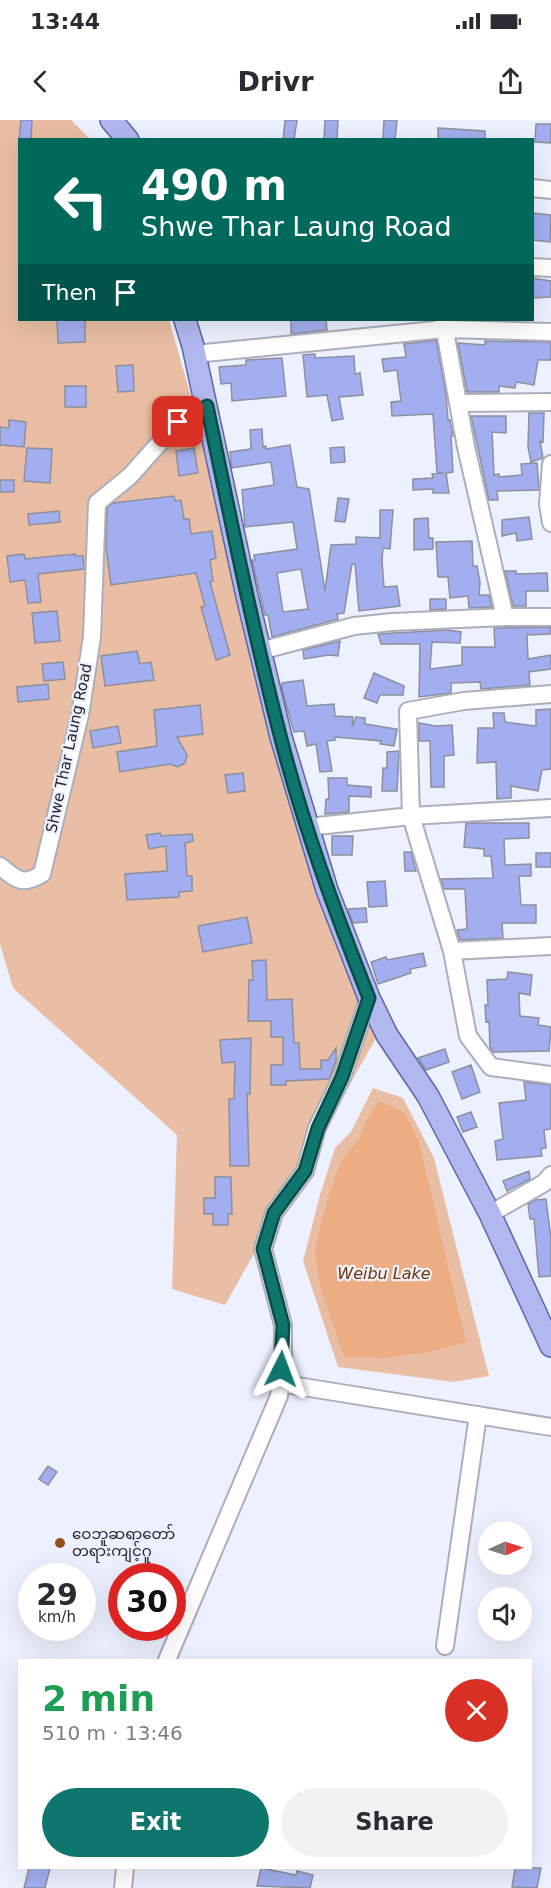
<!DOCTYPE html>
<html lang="en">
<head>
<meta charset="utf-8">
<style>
  :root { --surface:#fff; --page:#f2f2f3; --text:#2b2b33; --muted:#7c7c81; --accent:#0f766e }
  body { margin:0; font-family:"DejaVu Sans","Noto Sans Myanmar",sans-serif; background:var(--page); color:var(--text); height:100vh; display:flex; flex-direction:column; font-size:22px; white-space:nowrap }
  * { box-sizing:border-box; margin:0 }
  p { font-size:20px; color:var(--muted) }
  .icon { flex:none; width:33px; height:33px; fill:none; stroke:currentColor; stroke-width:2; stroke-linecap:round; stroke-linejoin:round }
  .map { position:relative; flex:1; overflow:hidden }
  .panel { position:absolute; left:18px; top:1539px; width:514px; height:210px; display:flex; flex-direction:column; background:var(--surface); border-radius:0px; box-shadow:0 6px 24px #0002 }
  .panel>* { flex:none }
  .banner { position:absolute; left:18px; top:18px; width:516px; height:183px; border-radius:0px; box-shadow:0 6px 24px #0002; background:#00695c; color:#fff; overflow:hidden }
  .needle { width:39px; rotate:87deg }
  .tools { position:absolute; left:478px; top:1401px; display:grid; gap:12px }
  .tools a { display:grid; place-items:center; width:54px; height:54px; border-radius:50%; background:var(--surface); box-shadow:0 6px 24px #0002; font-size:30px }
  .speed { position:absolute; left:18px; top:1443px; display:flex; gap:12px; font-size:30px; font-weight:700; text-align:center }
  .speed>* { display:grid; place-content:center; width:78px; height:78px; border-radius:50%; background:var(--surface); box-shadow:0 6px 24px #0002; line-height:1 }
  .speed small { font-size:15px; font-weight:400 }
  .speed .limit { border:9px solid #d22; background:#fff; color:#111 }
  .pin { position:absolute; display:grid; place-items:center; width:51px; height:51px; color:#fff; margin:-26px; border-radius:12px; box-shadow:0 3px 9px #0006 }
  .me { position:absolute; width:66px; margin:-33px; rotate:3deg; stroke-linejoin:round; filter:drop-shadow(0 0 4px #0008) }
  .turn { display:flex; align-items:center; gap:21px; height:126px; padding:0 24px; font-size:27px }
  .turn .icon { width:78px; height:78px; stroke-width:2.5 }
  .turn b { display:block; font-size:42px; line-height:51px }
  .then { display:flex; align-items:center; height:57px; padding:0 24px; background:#0003; gap:12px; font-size:22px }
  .round { display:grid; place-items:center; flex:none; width:63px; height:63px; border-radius:32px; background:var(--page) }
  .headline { display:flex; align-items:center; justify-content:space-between; height:102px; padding:0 24px }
  h1 { font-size:36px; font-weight:800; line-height:45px; color:#1e9e55 }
  .cta { display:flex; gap:12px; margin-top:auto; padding:12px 24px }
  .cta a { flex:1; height:69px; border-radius:36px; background:var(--accent); color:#fff; font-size:24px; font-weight:800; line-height:69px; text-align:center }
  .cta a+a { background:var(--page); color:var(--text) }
  .status { display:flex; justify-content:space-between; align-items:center; height:42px; padding:0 30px; background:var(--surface); direction:ltr }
  .status svg { height:16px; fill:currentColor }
  header { display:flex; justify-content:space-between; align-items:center; height:78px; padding:0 24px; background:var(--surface); font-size:27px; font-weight:800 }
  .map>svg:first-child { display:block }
</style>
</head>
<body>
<div class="status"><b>13:44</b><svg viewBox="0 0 49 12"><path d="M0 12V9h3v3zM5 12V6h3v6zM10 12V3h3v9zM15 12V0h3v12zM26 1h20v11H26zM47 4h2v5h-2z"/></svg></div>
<header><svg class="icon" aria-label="back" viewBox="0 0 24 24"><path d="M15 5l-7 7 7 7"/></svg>Drivr<svg class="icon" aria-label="share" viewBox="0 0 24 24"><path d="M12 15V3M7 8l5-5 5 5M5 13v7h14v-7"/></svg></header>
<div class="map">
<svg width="551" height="1768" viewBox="0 0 551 1768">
  <rect width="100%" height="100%" fill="#edf0fe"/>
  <path fill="#e9bea4" d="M0,0H71L90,19L20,20V200H169L376,918L225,1185L172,1169L177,1015L13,868L0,824Z
    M373,968L403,978L434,1038L489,1256L454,1262L338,1247L303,1141L320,1075L335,1028L351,1012Z"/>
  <path fill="#edad83" d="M380,981L405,993L419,1022L466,1222L428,1232L387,1238L344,1237L320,1166L315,1130L326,1084L341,1041L359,1019L367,999Z"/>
  <path fill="#a2aeef" stroke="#8c8f9c" stroke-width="1.5" fill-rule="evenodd" d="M21,0H32L31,20H19Z
    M285,0H297L294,20H283Z
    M325,0H338L337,20H324Z
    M384,0H397L395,20H383Z
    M536,4H551V23L535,22Z
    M438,8L485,11V20H438Z
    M532,93L551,95L550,122L532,120Z
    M532,158L551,161V177L532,178Z
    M57,200H85V222L58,223Z
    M291,200H326L327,210L291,214Z
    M436,220L446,274L448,300H450L453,316H451L453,352L446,353L449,373H433V369L413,370V359L433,358L432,354L443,353H437L433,294L392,296L391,282L401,281L397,250L384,252L382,239L406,237L404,224Z
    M485,221L551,222V240H538L534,265L516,262L515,268L499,266V272H467L458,223L485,225Z
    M315,234V238L354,236L355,254L360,253L363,275L339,277L343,299L332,301L327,275L307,277L303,235Z
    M282,238L286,276L232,281L231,263L221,264L219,247L246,245V240Z
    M133,245L134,271L118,272L116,246Z
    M65,266H86V287H65Z
    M529,293H544L543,322L540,321L543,338L531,342L528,327Z
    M471,296H506V313L492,312L494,355L499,354V357L522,355L521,344L537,343L539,370L497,371L498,380H489Z
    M9,300L26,302L24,327L0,325V307L9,308Z
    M262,309L263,327L266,326V329L290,325L297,367L309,369L325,471L331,425L356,424V417L380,418V390H393L390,429L383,428L382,441L384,467L397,466L400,486L359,491L355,444H352L344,493L337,494L338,499L272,517L268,495H265L252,440H255L254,435L297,429L293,402L245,407L242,370L274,365L271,342L232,348L230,332L251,329L250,310ZM301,449L308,489L283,492L277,453Z
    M344,327L345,342L331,343L330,328Z
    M27,328L52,329L50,363L24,361Z
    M194,328L198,353L179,356L176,331Z
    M0,360H14V372H0Z
    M174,376L175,381L181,380L184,399H189L191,414L212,411L216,438L210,440L213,461L210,462L230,535L216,540L201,487L205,486L196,453L111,465L106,427L107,388L113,383Z
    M338,378L349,379L345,402L335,401Z
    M59,391L60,402L29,405L28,394Z
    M529,397L532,419L517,421L516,413L502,416V400Z
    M428,398L429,418H433V429L414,430V399Z
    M472,421L473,446H477L480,462L479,475H489L492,487L469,488L468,476L450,478L448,457H438L436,422Z
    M24,434L25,439L75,434V436H83L84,449L38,454L41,482L28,483L25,460L10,462L7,436Z
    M505,451H516V454L547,453L548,471H526V486H513Z
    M430,479H446V489L430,490Z
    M57,491L60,521L35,523L32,493Z
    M550,507V514L527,515L528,539L551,535V549L529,552L530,565L481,569L480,562L451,563V573L419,577L420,524H381L378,514L447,510L461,512L460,523L432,522L430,549L462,545V527H495L494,508Z
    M340,521L338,536L329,535L304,539L303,530Z
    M137,531L140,544L151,542L154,560L105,566L101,536Z
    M63,542L65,559L44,561L42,544Z
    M374,553L404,566L403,575H380L377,583L364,578Z
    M303,560L307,586L334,584L335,596L353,597L352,607L356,597L365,598V604L397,609L394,626L380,624L381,621L335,617V620L327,621L332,651L320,652L316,624L307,626L304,611L294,612L282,569V563Z
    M48,564L49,579L18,582L17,567Z
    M200,585L203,614L177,617L187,635L185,643L178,647L170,644L120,652L117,632L157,626L154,590Z
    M551,589V649L542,650L538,671L511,666V678L497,679L496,642L477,643L478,608H494L493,593H504L505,602L536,606V590Z
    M419,603L436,606L452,605L454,635L444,636V667H431L430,621H419Z
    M118,606L121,623L93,628L90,611Z
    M399,631L397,671H382L383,648H387V632Z
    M243,653L245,671L228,673L225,655Z
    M328,658H347V665L371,667V677L349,676V692L325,694L326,679H329Z
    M466,703H529V718L504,719L505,745L531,744V756H519L521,785H536V803H502L503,818L460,820L457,810L467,809L465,769H444L441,759L493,758L491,736H484V729L464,727Z
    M160,713L161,716L192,714L193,721L185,723L187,756H192V771L179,772V777L127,780L125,754L167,751L166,726L149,729L146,715Z
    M332,716H353L352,735H332Z
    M404,732H411L416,751H405Z
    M536,733H551V747H536Z
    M385,761L387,786L369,787L367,762Z
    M366,788L367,802L353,803L348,789Z
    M247,797L252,823L203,832L198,806Z
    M423,833L426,846L410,849L411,853L378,864L371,842L386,837L387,840Z
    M266,840L267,880L292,879L294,923H299L300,949H321V940H328L336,928V941L329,959L286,961V965H271V945H283V917H271V901H248L249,860H253L252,841Z
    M508,852L532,855L530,875L519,873L520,896L539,898L538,905L551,907L549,931L493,932L490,927L489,901L486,902L485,885H488L487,860L507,859Z
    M251,918L250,974H247L249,1046H230L229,979H234L235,942L222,943L220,920Z
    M445,929L449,942L426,950L418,938Z
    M471,945L480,972L462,979L452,952Z
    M524,962L551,965V1009L544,1010L546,1028L541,1029L542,1036L497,1040L495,1021L503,1019L499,983L526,980Z
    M471,992L477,1007L463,1012L457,997Z
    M529,1051L530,1059L507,1071L503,1061Z
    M215,1057H231L232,1094H228V1105H213V1094H204V1078H215Z
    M546,1079L551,1119V1156L539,1157L534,1099H530L528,1084L535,1080Z
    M48,1346L57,1352L48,1365L39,1359Z
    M29,1748H50L45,1768H24Z
    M261,1748L296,1755L297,1751L313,1755L310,1768L257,1766Z
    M515,1748H541L537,1768L512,1767Z"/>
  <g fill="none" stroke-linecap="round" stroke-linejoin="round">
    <g stroke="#abaebb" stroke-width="20">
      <path id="minor" d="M532,68L551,70
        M532,147L551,148
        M443,200L466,327L505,497
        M195,234L445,209L551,212
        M458,283L551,282
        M551,344L548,384L551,403
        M260,531L354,506L392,502L505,497H551
        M551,574L464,581L408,591L411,696L452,831L468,916L491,947L551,955
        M308,707L411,696L551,688
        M0,746C17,760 22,766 42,754L80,595L92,517L97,383L130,356L178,302L207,286
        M452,831L551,826
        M490,1094L544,1063L551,1055
        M279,1263L551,1307
        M445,1526L478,1295
        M167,1540L279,1276L283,1236V1205L263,1129L274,1093L305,1051L317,1008L342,957L369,878
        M123,1768L125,1748"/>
    </g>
    <g stroke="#5d66a3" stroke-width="24">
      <path id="major" d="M111,0L128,20
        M185,200L193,226L247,476L281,617L327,770L369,878L387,915L428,976L490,1094L551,1226"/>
    </g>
    <use href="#minor" stroke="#fff" stroke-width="16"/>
    <use href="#major" stroke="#b0b8ef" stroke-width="21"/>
  </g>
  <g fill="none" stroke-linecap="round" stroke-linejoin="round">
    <g stroke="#0a4d48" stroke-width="15">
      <path id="route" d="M178,302L207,286C230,396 252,506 280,615C303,705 335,792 369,878L342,957L318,1008L305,1051L274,1093L263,1129L283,1205L281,1249"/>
    </g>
    <use href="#route" stroke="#0f766e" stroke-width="10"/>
  </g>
  <circle fill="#914f1d" stroke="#edf0fe" stroke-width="2" cx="60" cy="1423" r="6"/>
  <g text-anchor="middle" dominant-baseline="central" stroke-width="4.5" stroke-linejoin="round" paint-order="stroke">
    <g font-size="15" fill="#232429" stroke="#edf0fe">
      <text transform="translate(69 628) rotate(-78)">Shwe Thar Laung Road</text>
    </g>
    <g font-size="15" fill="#232429" stroke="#edf0fe" text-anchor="start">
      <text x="72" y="1414">ဝေဘူဆရာတော်<tspan x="72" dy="17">တရားကျင့်ဂူ</tspan></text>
    </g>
    <g font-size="16" font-style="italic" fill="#6f3502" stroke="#edf0fe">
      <text x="384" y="1153">Weibu Lake</text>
    </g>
  </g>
</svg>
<div class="tools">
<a><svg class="needle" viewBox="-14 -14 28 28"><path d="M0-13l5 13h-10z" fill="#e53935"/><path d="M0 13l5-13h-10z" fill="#7c7c81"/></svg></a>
<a><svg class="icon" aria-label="sound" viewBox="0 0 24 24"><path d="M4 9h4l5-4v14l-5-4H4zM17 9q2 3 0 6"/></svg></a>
</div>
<div class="speed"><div>29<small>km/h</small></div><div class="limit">30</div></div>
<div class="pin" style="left:178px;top:302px;background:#d93025"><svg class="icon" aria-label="arrive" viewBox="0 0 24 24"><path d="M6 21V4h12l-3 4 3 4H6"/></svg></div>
<svg class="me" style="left:281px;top:1249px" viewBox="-20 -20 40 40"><path d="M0-17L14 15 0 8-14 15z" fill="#0f766e" stroke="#fff" stroke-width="4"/></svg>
<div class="banner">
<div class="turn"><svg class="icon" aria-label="left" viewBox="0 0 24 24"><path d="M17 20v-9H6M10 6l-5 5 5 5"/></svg><div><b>490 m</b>Shwe Thar Laung Road</div></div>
<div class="then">Then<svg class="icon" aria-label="arrive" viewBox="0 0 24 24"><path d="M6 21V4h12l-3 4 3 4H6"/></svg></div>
</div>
<section class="panel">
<div class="headline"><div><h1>2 min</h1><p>510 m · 13:46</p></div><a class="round" style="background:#d93025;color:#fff"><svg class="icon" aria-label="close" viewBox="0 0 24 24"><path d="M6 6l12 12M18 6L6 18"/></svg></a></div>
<div class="cta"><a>Exit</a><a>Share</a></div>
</section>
</div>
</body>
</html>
